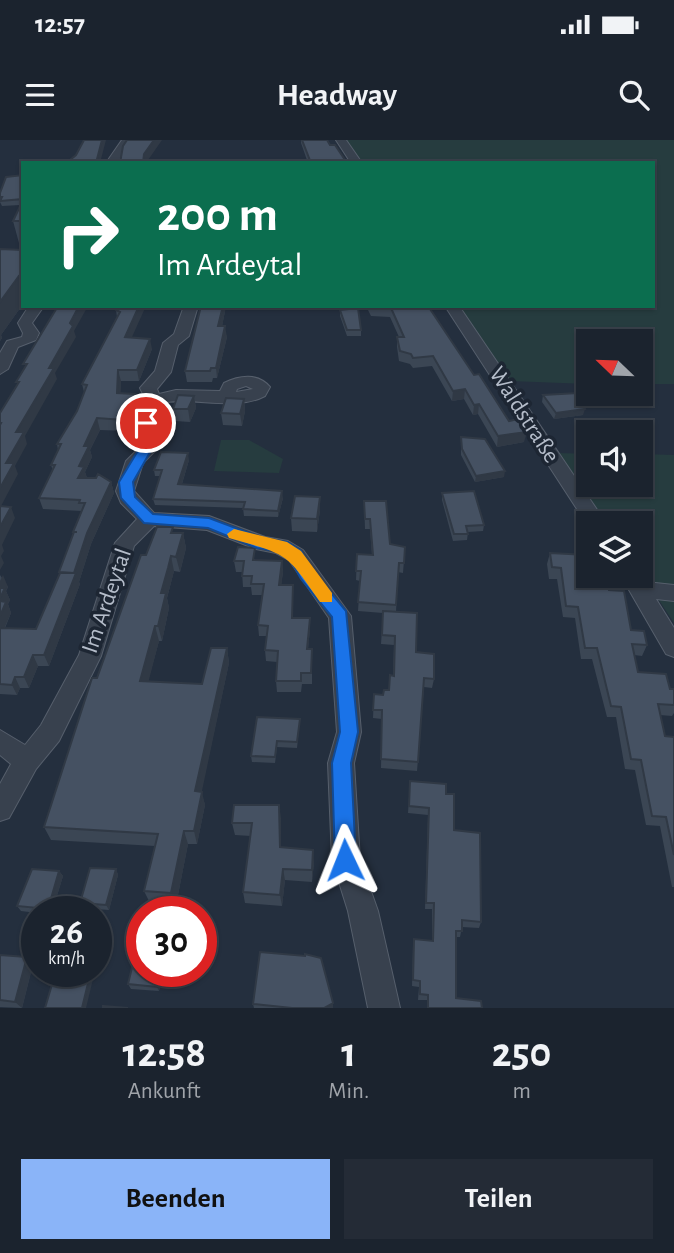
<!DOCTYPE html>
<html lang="de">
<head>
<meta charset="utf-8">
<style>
  :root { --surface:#1b232e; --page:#242b36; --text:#f1f3f6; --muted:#a0a4aa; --line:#39404a; --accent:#8ab4f8 }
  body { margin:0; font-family:"Alegreya Sans",sans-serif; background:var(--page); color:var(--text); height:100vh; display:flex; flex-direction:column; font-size:26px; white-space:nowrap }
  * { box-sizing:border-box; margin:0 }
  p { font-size:23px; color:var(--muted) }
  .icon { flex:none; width:38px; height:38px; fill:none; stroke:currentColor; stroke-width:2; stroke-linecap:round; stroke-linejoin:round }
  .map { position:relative; height:868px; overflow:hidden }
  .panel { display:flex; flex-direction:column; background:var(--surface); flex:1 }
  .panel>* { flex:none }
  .banner { position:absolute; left:21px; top:21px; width:634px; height:147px; border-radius:0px; box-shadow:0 2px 5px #0004,0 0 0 2px var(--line); background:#0b6e4f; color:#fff; overflow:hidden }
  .needle { width:46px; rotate:293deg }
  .tools { position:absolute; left:576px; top:189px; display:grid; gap:14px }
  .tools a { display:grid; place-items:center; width:77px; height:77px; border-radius:0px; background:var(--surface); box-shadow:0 2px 5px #0004,0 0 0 2px var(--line); font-size:35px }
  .speed { position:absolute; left:21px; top:756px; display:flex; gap:14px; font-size:35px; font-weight:700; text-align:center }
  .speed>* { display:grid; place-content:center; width:91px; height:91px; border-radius:50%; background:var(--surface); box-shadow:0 2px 5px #0004,0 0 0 2px var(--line); line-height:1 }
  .speed small { font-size:18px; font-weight:400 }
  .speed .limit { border:10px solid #d22; background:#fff; color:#111 }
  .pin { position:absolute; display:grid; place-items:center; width:60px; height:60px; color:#fff; margin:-30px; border:4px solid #fff; border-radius:50%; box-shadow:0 2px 7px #0007 }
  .me { position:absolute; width:77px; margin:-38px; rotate:358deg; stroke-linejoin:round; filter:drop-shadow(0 0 5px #0008) }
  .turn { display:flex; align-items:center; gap:24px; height:147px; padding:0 21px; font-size:32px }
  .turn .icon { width:91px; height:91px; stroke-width:2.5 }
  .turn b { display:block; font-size:49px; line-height:60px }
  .eta { display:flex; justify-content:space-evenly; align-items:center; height:119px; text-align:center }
  .eta b { font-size:42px; font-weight:700; line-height:49px }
  .action { display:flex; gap:14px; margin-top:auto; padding:14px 21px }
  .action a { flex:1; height:80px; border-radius:0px; background:var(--accent); color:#111; font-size:28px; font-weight:700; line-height:80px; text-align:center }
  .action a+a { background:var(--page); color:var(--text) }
  .status { display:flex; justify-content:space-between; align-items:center; height:49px; padding:0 35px; background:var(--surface); direction:ltr }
  .status svg { height:19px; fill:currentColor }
  header { display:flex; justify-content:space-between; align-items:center; height:91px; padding:0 21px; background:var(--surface); font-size:32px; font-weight:700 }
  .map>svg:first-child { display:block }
</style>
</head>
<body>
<div class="status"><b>12:57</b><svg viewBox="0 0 49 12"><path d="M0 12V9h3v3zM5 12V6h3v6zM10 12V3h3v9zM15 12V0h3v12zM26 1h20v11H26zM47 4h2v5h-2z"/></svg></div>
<header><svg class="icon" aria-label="menu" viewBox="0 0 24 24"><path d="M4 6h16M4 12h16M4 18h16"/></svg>Headway<svg class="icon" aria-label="search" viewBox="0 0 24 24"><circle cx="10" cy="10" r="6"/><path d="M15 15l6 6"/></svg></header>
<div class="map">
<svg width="674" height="868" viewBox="0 0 674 868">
  <rect width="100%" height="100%" fill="#242f3e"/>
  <path fill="#263c3f" d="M346,0H674V244H641L640,201H588V244L510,241L459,166H653V23H362Z
    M221,300H249L283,319L279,333L214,331Z
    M559,313L588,314V345H640L641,314L674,315V483L641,433L640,383H607Z"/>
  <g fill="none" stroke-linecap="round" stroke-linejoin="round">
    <g stroke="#565f6c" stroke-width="2">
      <path id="minor" d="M122,0H132L117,23H106Z
        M336,0H346L362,23H351Z
        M29,166H44L32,183L39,193L36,200L18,207L8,229L0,234V213L7,201L22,197L23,193L18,183Z
        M184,166H198L189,196L178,205L171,232L157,249L159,254L176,250L220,251L224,243C240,235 258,233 270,247L265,256C235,272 193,256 161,263L155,283L163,293L157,309L143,323L134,351L154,373L209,376L265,397L288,401L303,410L351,476L361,592L354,623L360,720L378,771L400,868H368L348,771L332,720L328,623L337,592L329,478L289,420L276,413L256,409L207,390L154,386L134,406L101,516L59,601L36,629L9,678L0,681V644L11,624L0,615V590L25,605L41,585L79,515L115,403L137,379L121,363L116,351L126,321L140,307L145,293L137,283L146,260L140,248L155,231L163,203L174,194ZM246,246L253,249L236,252L237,249Z
        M445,166H459L606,383H588V386Z
        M640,432L646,442L674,445V461L656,459L674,488V517L666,514L621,436H640Z"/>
    </g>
    <use href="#minor" fill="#38414e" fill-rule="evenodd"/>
  </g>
  <path fill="#3b4654" d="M301,0L330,5L347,23H308L301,3Z
    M23,35V103H19L13,81L20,65L2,66L0,62V53Z
    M0,109L23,110V164L1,195L2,198L0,201Z
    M118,166L132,198L152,209L139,241H121L120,253L137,265L127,291L100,290L90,310L92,317L85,332L87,338L111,342L114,353L91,404L79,442L80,444L49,526H38L29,548H20L17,555L0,554V435L8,447L6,451L10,460L8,464L11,473L5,488L36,489L60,434L59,432L73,394V392L82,371L43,369L39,358L53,331L51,325L58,310L57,304L77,271L84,252L82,244L117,177L116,170Z
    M201,166H226L222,186L227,197L217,238H213L212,242H187L185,231Z
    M366,166H428L474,235L524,302L497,307L478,274L473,275L464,259L452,261L432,226L413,228L410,224L399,221L397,207V197H399L390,177L371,176Z
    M340,170L361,190V196H347L340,176Z
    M543,255L583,275L554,279L542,262Z
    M194,256L196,268L190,282L175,281L173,269Z
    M244,259L245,271L242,286L223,285L221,273Z
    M461,297L504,337L475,342L461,315Z
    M189,320L182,344L283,358L278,377L244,376L243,368L155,365L153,359L160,336H155L154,330Z
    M442,353L484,385L483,391L468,392L467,400L453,401L442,360Z
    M320,357V370L317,392L292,391L291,378Z
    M364,361L390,404L405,407L403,433L398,432L396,472L416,512L434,539L432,548L424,547L417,631L381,628L382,579L373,578L374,554L383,555L389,550L393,536L394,505L381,504L383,473L358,471L360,441L356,440L357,414L372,415L370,389H365Z
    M174,393H183L186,408L180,432L174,431L167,458L169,468L162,501H159L148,541L202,544L227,508L229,523L201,652L205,665L197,704H188L176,765L150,763L144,751L155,706L51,700L44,687L97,538L146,415Z
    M550,413L609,450L631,490L647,505L642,516L634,515L638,532L670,549H674V573L672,576L660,575L665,596L674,597V747H672L660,686L646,685L635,630L625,629L616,577H607L592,519H581L575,478L563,477L557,439H549L547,424Z
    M256,420L282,421L283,432L281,445H293V478H310V489L308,509L312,520V544H302L301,552H277L276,541L277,522L266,521L265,510L267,496H259L258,485L263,455H252L251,447H243L242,432H236L234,421Z
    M300,579L297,608L277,607L275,623L252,622L251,616Z
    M410,641L446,654L454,690L481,782L479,788L462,787L460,797H456V858L482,868H427V860H418L419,847L412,846L413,805L414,799L432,801V769H425L428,675L408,673Z
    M281,678V707L314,722L312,742L285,740L282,766L245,763L243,752L251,696L235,695L232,683Z
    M116,729L118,735L109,770L83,768L80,763Z
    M59,731L63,736L52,772L37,773L21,771L17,766Z
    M0,815L27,817L33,824L22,868L0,867Z
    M142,831H163L159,851L131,849L128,844Z
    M333,863V868H254L253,864Z"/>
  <path fill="#303945" d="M102,0H106L100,23H96Z
    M154,0H162L146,23H143L144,14Z
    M19,136L23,148V164L1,195L2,198L0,201V162Z
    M79,166H88L74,191L76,197L55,233L57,239L25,296L27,304L15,326L18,334L0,368V348L16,292L70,183Z
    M139,166H146L127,208L125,197Z
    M223,166H226L220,197L218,186Z
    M225,186L227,197L217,238L216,228Z
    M150,199L152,209L139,241L137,230Z
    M118,230L121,241L120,264L117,253Z
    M465,249L464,259L452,261L453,251Z
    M135,254L137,265L127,291L124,280Z
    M194,256L196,268L190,282L188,269Z
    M244,259L245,271L242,286L240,274Z
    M479,264L478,274L473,275L474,265Z
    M585,269L583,275L554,279L556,273Z
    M97,278L100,290L90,310L92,317L85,332L87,338H78L79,326L84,306Z
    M527,292L524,302L497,307L498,296Z
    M188,313L189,320L180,350L178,344Z
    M505,331L504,337L475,342L476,336Z
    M111,342L114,353L91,404L79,442L80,444L49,526L44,515L74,433L87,393Z
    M282,351L283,358L278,377V371Z
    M320,357V370L317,392V379Z
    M11,367L15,378L2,405L4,411L1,416L4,423L0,430V387Z
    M183,393L186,408L180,432L176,417Z
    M171,416L174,431L167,458L169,468L162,501L158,486L161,453Z
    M282,421L283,432L280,456L279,445Z
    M3,435L8,447L6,451L10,460L8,464L11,473L0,498V441Z
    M310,478V489L307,520V509Z
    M155,486L159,501L145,555L140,541Z
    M227,508L229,523L199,665L195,651Z
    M33,515L38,526L29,548L24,537Z
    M15,537L20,548L17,555L12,545Z
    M202,652L205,665L197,704L194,691Z
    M279,665L281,678V719L280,707Z
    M184,691L188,704L176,765L171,753Z
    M313,710L314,722L312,742V730Z
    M116,729L118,735L109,770L106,765Z
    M283,729L285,740L282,766L280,755Z
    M59,731L63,736L52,772H50L48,769Z
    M27,817L33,824L22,868L15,862Z
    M91,831H95L86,868H82Z
    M160,831H163L159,851L157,847Z
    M333,863V868H324Z"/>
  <path fill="#455162" stroke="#303945" stroke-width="2" d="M84,0H102L96,23H68L70,20L76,15Z
    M127,0H154L144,14L143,23H120L123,6Z
    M302,0H327L330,5H335L347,23H311Z
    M23,35V59L0,61L2,57H0V53L6,37Z
    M23,60V81H13Z
    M0,109L23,110V137L19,136L0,162Z
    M58,166H79L70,183L73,186L49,228H54L16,292H24L6,323H14L0,348V285L1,283H0V273L19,242H16L27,224H23Z
    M118,166H139L125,197L150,199L137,230H118L117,253L135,254L124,280L97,278L84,306H89L79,326L84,327L78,338H96L98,334L111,342L87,393L74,433L59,432L74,392H77H73L85,363H79L80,360L39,358L55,325H51L61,304H57L77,271L87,245L82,244L120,172L116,170Z
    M201,166H223L218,186H225L216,228H211L210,231H185Z
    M371,166H428L474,235L479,234L509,281L518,279L527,292L498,296L479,264L474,265L465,249L453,251L433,216L413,218L411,214L400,211L397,197H404L391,168Z
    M358,168L361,190H347L340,170Z
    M578,253L585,269L556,273L543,255Z
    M178,255L194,256L188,269H173Z
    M226,258L244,259L240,274L221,273Z
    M461,297L485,299L505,331L476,336L462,309Z
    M161,312L188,313L178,344L282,351L278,371L243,369L245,362L153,359L162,330H154Z
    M474,351L484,385L466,386L468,394H454L442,353Z
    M295,356L320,357L317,379L291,378Z
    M364,361H386L390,404L405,407L404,423H399L396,465L358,462L361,431H356L357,414L373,415L370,379H365Z
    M0,366L11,367L0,387Z
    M157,387H173L171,393H183L176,417L171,416L168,428L161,453H166L158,486H155L140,541L202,544L211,508H227L195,651L202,652L194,691H184L171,753L144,751L158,694L44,687L92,538H97L141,415H146Z
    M238,407L255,408L253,420L282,421L279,445H293L292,478H310L307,509H312L311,533H301V541H276L278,511L265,510L268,486L258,485L264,444H251L252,436H242L244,421H234Z
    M550,413L588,415V436H606L609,450L624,451L631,490L644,491L647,505L632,504L638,532L666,534L670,549H674V565L658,564L665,596L674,597V715L666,677L652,676L641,620L631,619L621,567L611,566L597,508H585L578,467L566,466L561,428L552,427Z
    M60,433H76L44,515H33L24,537H15L12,545L0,544V488L36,489Z
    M0,448H5L0,458Z
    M0,461L6,462L0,476Z
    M383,471L417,473L416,512L434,514V539L424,538L418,622L381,619L382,570H373L374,554L383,555L384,550H389L390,535L394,536L395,496L382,495Z
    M257,577L300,579L297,602L277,601L275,617L251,616Z
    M410,641L446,644V654H454V690L480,693L481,782L462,780V791H456V858L481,861L482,868H428V855L420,854V841L413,840L414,799L433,801L434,763H426L429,668L409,666Z
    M234,665H279L280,707L313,710L312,730L283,729L280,755L243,752L252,683H232Z
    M90,728L116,729L106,765L80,763Z
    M32,729L59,731L48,769L17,766Z
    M138,803H142V831H160L157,847L128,844Z
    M260,812L305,816V814L321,818L333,863L324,868H292L253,864Z
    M0,815L27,817L15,862L0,860Z
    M56,831H91L82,868H45Z
    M103,866L128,868H103Z"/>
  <path fill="#1a73e8" stroke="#114b97" stroke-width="2" d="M141,280H151L161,293L133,342L135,357L153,374L209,378L265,399L287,402L301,411L312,430L346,471L358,592L351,623L356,720L353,727L345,730L338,727L335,720L332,623L340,592L332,477L301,439L290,419L278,411L257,408L208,388L144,383L121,358L119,342L148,294L139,283Z"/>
  <path fill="#f59e0b" d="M234,389L287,402L301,411L332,453V462H320C285,411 288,415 229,398L227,394Z"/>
  <g text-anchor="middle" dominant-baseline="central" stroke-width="7" stroke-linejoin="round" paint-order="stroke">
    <g font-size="24" fill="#b4bcc9" stroke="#1d2633">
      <text transform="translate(524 275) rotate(57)">Waldstraße</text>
      <text transform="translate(107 461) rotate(-71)">Im Ardeytal</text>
    </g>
  </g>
</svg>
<div class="tools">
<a><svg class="needle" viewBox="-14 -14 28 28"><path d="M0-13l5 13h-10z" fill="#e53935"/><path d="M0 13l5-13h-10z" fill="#a0a4aa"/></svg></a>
<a><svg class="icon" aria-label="sound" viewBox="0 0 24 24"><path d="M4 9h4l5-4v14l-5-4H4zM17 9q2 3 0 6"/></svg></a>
<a><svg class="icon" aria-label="layers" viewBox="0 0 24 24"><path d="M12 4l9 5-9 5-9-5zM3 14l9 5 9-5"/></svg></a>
</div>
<div class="speed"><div>26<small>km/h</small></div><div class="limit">30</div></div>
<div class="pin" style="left:146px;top:283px;background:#d93025"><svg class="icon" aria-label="arrive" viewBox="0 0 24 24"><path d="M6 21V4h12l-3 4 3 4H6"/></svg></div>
<svg class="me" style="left:345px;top:720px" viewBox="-20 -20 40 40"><path d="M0-17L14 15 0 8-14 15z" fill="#1a73e8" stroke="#fff" stroke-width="4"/></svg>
<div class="banner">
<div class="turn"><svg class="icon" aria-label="right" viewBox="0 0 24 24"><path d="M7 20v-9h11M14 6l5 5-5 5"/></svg><div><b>200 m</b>Im Ardeytal</div></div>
</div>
</div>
<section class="panel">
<div class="eta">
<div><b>12:58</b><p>Ankunft</p></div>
<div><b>1</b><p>Min.</p></div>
<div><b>250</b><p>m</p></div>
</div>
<div class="action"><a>Beenden</a><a>Teilen</a></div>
</section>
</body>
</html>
